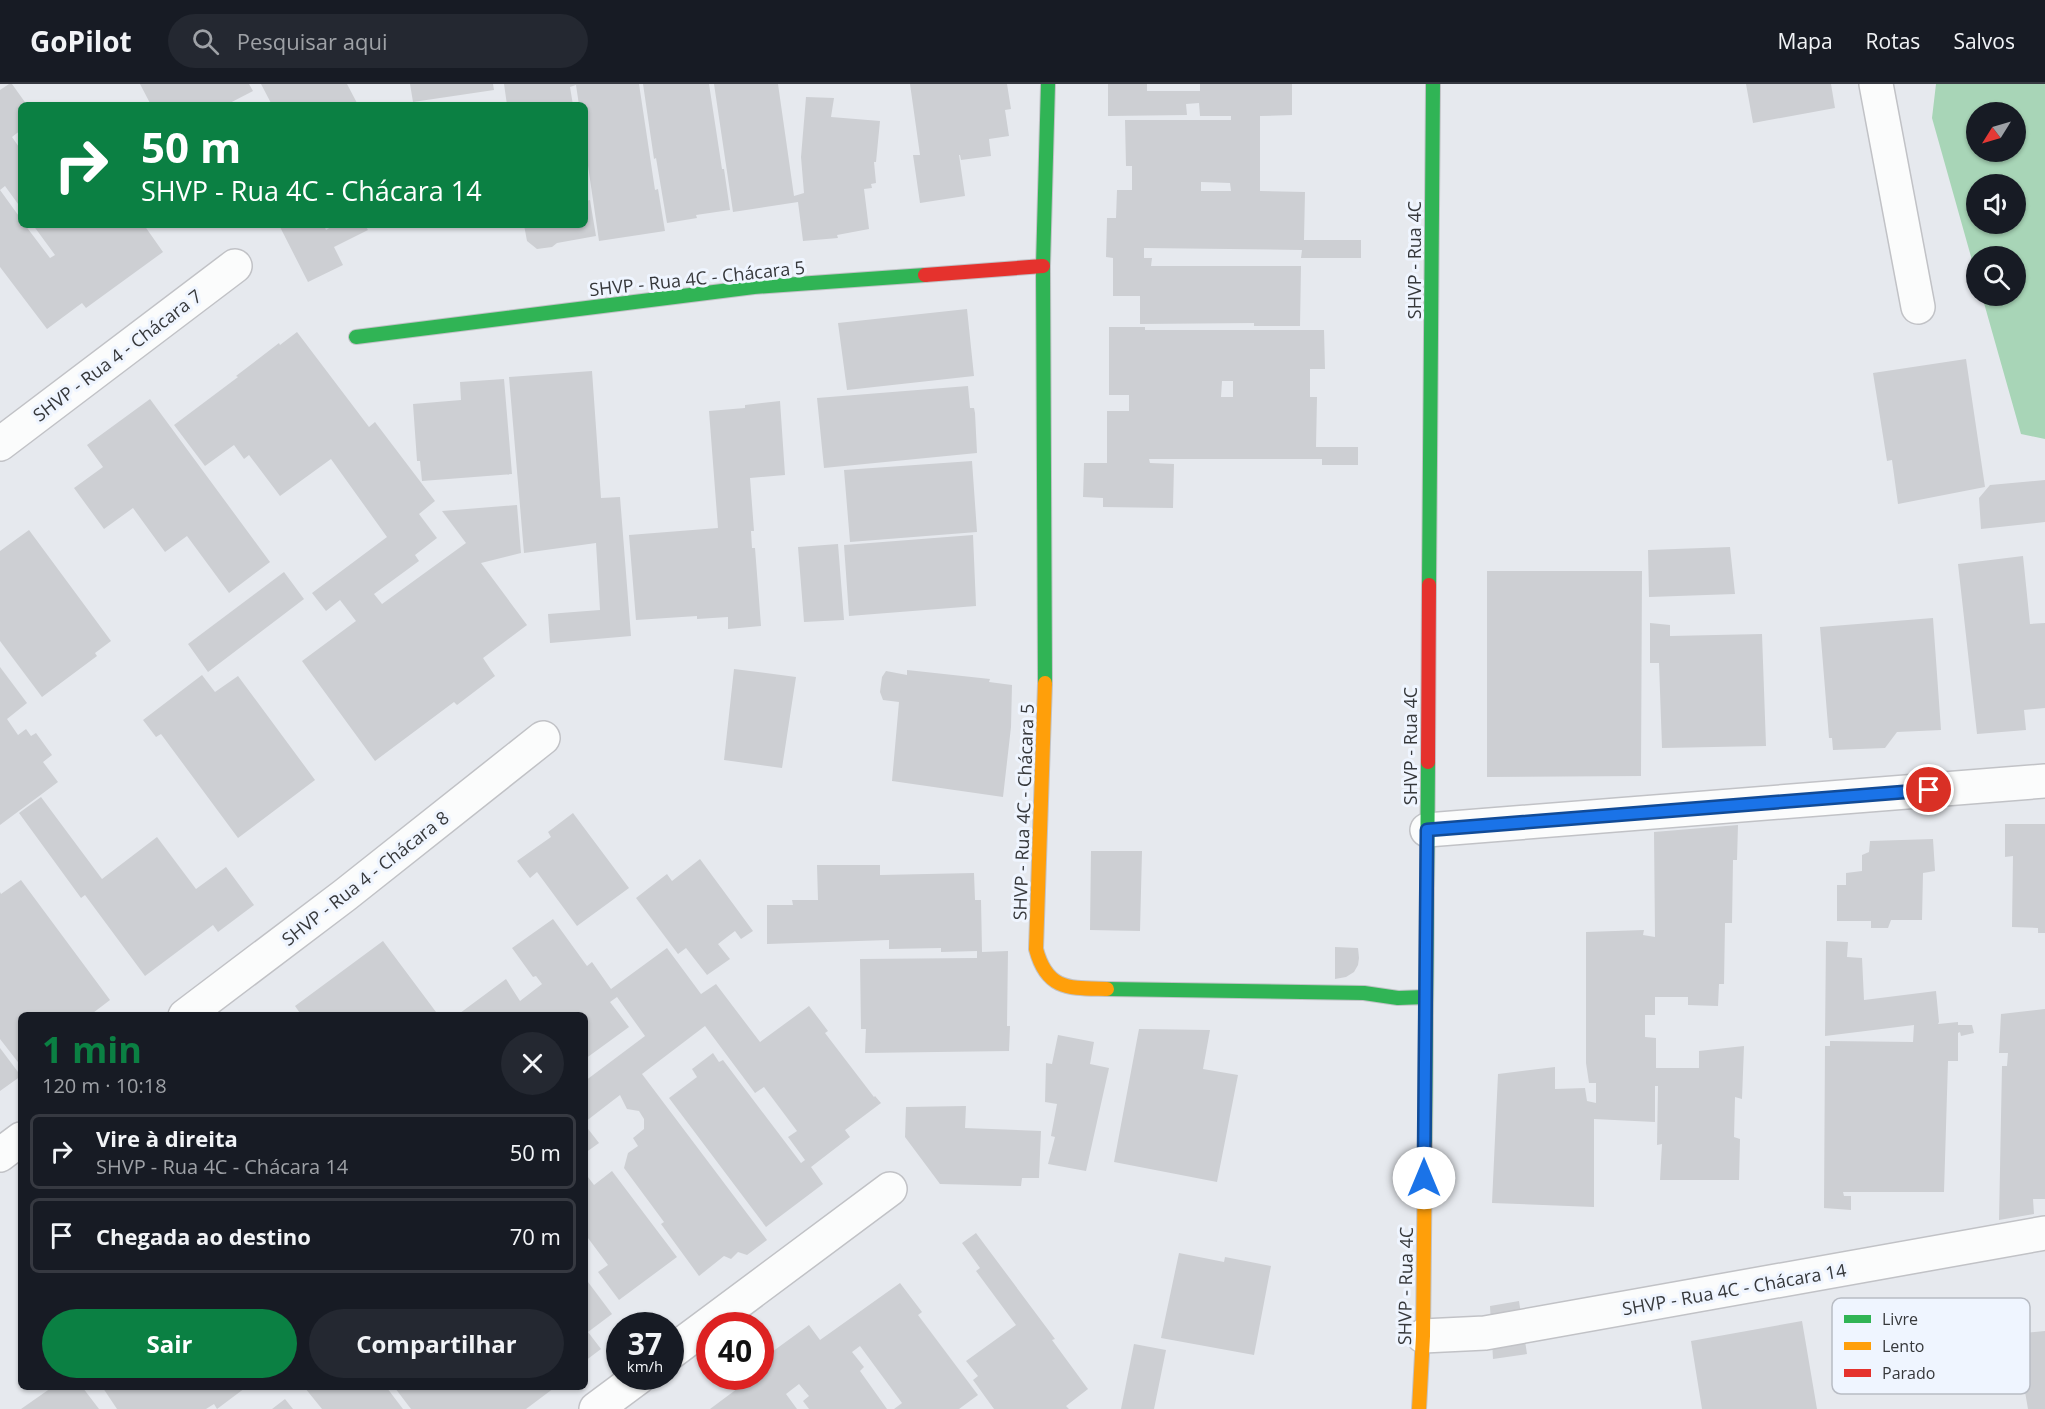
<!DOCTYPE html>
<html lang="pt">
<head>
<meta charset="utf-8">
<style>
  :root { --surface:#171b24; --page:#242831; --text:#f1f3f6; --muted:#9ea1a6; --line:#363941; --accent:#0b8043 }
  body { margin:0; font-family:"Open Sans",sans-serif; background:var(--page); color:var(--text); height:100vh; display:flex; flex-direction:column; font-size:22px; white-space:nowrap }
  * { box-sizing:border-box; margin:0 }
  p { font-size:20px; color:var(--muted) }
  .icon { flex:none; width:33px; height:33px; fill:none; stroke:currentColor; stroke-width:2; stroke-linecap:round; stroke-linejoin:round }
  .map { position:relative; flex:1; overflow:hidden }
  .sheet { position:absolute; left:18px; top:928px; width:570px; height:378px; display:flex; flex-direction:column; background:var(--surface); border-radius:9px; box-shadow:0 2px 4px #0004 }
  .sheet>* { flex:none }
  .banner { position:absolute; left:18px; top:18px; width:570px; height:126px; border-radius:9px; box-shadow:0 2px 4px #0004; background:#0b8043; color:#fff; overflow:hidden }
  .needle { width:39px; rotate:233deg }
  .tools { position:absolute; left:1966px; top:18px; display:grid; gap:12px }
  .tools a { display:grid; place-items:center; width:60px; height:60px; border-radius:50%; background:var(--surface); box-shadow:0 2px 4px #0004; font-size:30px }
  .speed { position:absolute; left:606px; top:1228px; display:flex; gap:12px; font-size:30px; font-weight:700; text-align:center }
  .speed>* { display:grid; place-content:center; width:78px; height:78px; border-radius:50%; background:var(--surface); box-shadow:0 2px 4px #0004; line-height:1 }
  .speed small { font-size:15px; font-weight:400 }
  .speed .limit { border:9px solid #d22; background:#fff; color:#111 }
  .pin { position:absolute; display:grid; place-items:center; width:51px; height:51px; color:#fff; margin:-26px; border:3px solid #fff; border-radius:50%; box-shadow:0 2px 6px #0007 }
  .me { position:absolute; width:66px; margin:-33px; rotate:0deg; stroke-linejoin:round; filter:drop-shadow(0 0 4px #0008) }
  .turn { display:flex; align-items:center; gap:21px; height:126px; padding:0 24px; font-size:27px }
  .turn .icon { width:78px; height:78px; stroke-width:2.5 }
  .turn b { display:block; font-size:42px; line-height:51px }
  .round { display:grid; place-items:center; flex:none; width:63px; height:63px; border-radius:32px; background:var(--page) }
  .overview { display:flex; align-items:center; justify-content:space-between; height:102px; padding:0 24px }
  h1 { font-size:36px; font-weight:700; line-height:45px; color:var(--accent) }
  .primary-button { display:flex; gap:12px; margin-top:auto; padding:12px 24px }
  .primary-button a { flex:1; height:69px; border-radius:36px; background:var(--accent); color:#fff; font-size:24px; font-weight:700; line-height:69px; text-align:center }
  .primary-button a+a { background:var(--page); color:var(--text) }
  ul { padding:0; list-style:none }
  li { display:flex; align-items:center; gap:18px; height:75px; margin:0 12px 9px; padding:0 12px; border:3px solid var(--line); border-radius:9px }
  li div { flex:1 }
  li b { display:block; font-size:22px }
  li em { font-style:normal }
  header { display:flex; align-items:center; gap:36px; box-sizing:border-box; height:84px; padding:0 30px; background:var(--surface); border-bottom:2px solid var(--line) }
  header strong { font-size:28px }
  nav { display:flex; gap:33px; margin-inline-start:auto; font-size:21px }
  .search { width:420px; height:54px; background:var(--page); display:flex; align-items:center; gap:15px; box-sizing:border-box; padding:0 21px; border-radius:33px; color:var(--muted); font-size:22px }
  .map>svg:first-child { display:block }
</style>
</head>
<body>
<header>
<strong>GoPilot</strong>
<div class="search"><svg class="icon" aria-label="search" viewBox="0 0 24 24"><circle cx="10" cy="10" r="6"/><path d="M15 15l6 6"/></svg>Pesquisar aqui</div>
<nav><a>Mapa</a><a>Rotas</a><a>Salvos</a></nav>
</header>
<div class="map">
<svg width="2045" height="1325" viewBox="0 0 2045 1325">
  <rect width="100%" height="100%" fill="#e6e9ee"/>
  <path fill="#a8d5b7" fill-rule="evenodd" d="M1936,0H2045V355L2021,350L1982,212H2016V172H1977V194L1932,34ZM1977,28H2016V68H1977ZM1977,100H2016V140H1977Z"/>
  <path fill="#cdcfd3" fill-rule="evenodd" d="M9,0H12L27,21H21V46L12,53L21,66V124L5,102L0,106L21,135V141H25L50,174L55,171L33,141H144L163,168L86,224L82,219L47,245L0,183V6Z
    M140,0H249L253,7L226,21H151Z
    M261,0H347L357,19L359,18L360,21H272Z
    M410,0H493L494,6L413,18Z
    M504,0H639L655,106L658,105L665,147L599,157L585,61V21H579L576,1L570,3L573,21H507Z
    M643,0H709L722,85H724L730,126L696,131L697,134L667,139L656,74L654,75Z
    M714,0H778L794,112L804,109L801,73L806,13L834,14L831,33L880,37L876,78H874L876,99L871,100L872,104L864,105L869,145L837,151L838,154L803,157L798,118L733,128Z
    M910,0H1007L1011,25L1005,26L1009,52L989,55L991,72L961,76L960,71H959L965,112L920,119L913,71H920Z
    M1108,0H1147V7H1200V0H1292V31L1260,32V107L1305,108L1304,156H1361V174H1301L1302,166L1144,164V174H1152L1151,182H1301L1300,242H1254V239L1140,240V212H1113V174L1106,173L1107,134H1116L1117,106H1132V82H1126L1125,36H1231V32H1200L1199,19L1186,20L1187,31L1108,32ZM1201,98L1230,99L1231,107H1201Z
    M1746,0H1831L1835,24L1753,39Z
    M590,116L596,152L557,159L552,163L537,165L527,157L524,141H585V117Z
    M279,141H324L326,146L334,141H365L368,146L334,163L343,181L308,198Z
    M967,225L974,292L847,306L838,239Z
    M1109,243H1145V246H1324L1325,285H1310V313H1317L1316,363H1358V381H1322V375H1149L1150,379L1174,380L1173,424L1103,423V414L1083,413L1084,379H1107V327H1129V311H1109ZM1222,297H1233V313H1221Z
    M297,248L369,343L375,338L435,417L419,430L437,454L415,471L419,477L374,510L382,520L466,459L442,427L517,421L521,469L481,479L527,541L483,574L495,592L457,621L454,618L375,677L302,577L356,537L340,516L326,527L312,509L387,453L331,375L280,412L249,371L244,375L234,361L205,382L174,341L238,293L236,292L279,259L280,261Z
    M1966,275L1985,403L1898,420L1892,376L1887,377L1873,289Z
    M592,287L601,414L620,413L631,552L550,559L548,530L600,526L596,459L524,469L509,293Z
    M504,295L512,390L422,397L420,377H417L413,320L461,316L460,298Z
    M968,302L970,324H974L975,329L977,369L824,384L817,314Z
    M150,315L270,478L229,509L187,452L165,468L133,424L104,445L74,404L103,383L87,361Z
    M780,317L785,391L750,394L754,447H751L752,464H755L761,542L728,545V533L697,535V532L636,536L629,451L718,444L709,327L745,324V321Z
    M972,377L977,448L850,458L844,386Z
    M2045,396V438L1981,445L1979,414L1990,401Z
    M29,446L111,557L95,569L97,572L42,613L0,557V467Z
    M973,451L976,522L849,532L844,461Z
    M838,460L844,536L804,538L798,463Z
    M1730,463L1735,510L1649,513L1648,466Z
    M2023,472L2030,540L2045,539V624L2024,626L2026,646L1977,650L1958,480Z
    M1487,487H1642L1641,692L1487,693Z
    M284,488L304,515L208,588L188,560Z
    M1933,534L1941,646L1897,648L1885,664L1833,666L1832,654H1829L1820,543Z
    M1650,539L1670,541V552L1762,550L1766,662L1662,664L1659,579H1650Z
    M0,583L27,619L7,635L18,651L26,645L31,652L36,649L52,671L43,678L58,698L0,741Z
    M734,585L796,593L782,684L724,676Z
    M907,586L990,595L989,598L1012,601L1011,643L1003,713L892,697L899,618L883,616L880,608L882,593L886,587L907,591Z
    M202,591L215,608L238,592L315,696L238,754L161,650L156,653L143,636Z
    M41,713L102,795L157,753L196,805L226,783L254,821L218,848L213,841L145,892L85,811L81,814L19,729Z
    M573,729L629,804L577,842L537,788L530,794L517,777L551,753L548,748Z
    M2005,740H2045V849H2038V844L2012,843L2013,772L2005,773Z
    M1738,741L1737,776H1733L1732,839H1725L1724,900H1719L1718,922L1688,921V913H1655V931H1645V953L1656,954V984H1699V967L1744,962L1742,1015L1735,1013L1734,1053L1740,1055L1739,1096H1660L1662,1060L1657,1061L1658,1002H1655V1038L1594,1035V1123L1492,1119L1498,990L1555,983V1005L1585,1004L1587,1017L1596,1019V999H1589L1586,979V848L1644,846L1643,851L1655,853L1654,748Z
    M1933,755L1935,787L1923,789L1922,836H1891L1888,844H1871V837H1837V801H1846V789L1862,787V771L1869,768L1870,757Z
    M1091,767H1142L1140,847L1090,846Z
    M700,775L753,847L741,855L735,847L718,860L730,875L707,891L686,864L678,870L636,814L667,790L672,797Z
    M817,781H880V791L974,789L975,816H981L982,868L1008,867L1007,942H1010L1009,967L865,969L866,945H861L860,875L977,874V867L941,868V864L889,865V856L767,860V821H793L792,816H818Z
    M21,796L110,916L89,932H21V982L0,955V808L1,810Z
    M553,835L587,882L592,878L611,905L667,864L701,910L716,900L760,958L809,922L828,947L825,949L874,1013L875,1012L881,1019L845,1046L850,1053L811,1083L823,1100L766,1143L669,1014L697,993L692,985L713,969L719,978L723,976L801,1079L805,1076L788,1053L797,1047L764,1003L755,1009L705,942L642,990L767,1156L747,1171L738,1168L731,1175L724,1172L699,1192L661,1140L664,1138L624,1084L628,1069L638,1062L633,1054L644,1045V1035L639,1027L627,1025L620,1011L585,1038V997L645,952L617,913L610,918L629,943L585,975V932H456L506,895L520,917L542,900L536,892L533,893L512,864Z
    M383,857L439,932H302L295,922Z
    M1826,857L1848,858L1847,873L1862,874L1864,916L1936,907L1939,938L1938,940L1958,938V941H1972L1974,949L1961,952L1960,948L1958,949V977H1948L1944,1108H1843L1844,1112H1851V1126L1824,1124L1825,962H1830V957L1913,958L1914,941L1825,952Z
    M1335,863L1358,864L1359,874L1358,881L1354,888L1346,893L1335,895Z
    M2045,925V1115H2033L2034,1130L1999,1136L2002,982H2007L2008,969H1999L2001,930Z
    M1139,945L1210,946L1203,985L1238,991L1217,1098L1114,1078Z
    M1058,951L1094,958L1090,980L1109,984L1086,1087L1048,1080L1055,1053L1051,1052L1057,1020L1045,1018L1046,979L1052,980Z
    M0,964L21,992L0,1007Z
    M966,1022L965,1044L1041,1047L1039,1094H1022L1021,1102L940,1100L905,1053L906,1023Z
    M585,1041L599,1059L585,1069Z
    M612,1087L677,1173L619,1216L598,1188L608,1181L585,1150V1089L594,1101Z
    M976,1149L1055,1255L1052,1256L1088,1305L1066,1322L1069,1325H994L973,1296L978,1292L966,1277L1016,1241L976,1187L980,1184L962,1159Z
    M1179,1169L1224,1178L1225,1173L1271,1182L1254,1271L1161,1254Z
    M585,1194L612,1230L588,1248L601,1265L585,1277Z
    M900,1199L922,1228L918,1231L978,1311L959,1325H894L902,1319L860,1262L852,1268L864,1283L860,1287L887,1325H809L803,1317L809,1312L799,1300L786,1310L797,1325H710L753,1293H760V1288L766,1284L761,1276L809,1241L820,1256Z
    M1519,1217L1527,1270L1493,1275L1490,1222Z
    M1802,1237L1817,1325H1702L1691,1257Z
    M2045,1247V1325H2028L2015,1250Z
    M1134,1260L1166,1266L1154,1325H1121Z
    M51,1304H83L99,1325H21Z
    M103,1304H245L217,1325L214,1320L206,1325H117Z
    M305,1304H387L403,1325H322Z
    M395,1304H554L526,1325H411Z
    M285,1315L293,1325H272Z"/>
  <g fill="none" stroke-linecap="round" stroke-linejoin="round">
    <g stroke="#c1c2c6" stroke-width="36">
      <path id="street" d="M1876,0L1918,223
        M0,360L235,182
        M1427,746L2045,697
        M185,932L345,811L543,654
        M0,1071L21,1055
        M1423,1252L1485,1249L2045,1149
        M670,1269L890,1105
        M596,1325L639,1293"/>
    </g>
    <g stroke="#c1c2c6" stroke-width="16">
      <path id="fast" d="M356,253L754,203L925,191
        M1429,501L1433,0
        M1045,599L1043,182L1048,0
        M1107,905L1364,909L1398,914L1425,913
        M1425,1061L1428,678"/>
    </g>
    <g stroke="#c1c2c6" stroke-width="16">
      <path id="slow" d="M1045,599L1036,865C1047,907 1070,904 1107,905
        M1419,1325L1423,1252L1425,1061"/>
    </g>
    <g stroke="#c1c2c6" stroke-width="16">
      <path id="jam" d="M925,191L1043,182
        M1428,678L1429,501"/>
    </g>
    <use href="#street" stroke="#fbfcfc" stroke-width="33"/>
    <use href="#fast" stroke="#30b455" stroke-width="14"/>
    <use href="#slow" stroke="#ff9f0a" stroke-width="14"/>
    <use href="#jam" stroke="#e5322d" stroke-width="14"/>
  </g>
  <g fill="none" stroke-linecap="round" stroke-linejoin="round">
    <g stroke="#114b97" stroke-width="15">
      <path id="route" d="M1424,1094L1427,746L1929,706"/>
    </g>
    <use href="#route" stroke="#1a73e8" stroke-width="10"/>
  </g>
  <g text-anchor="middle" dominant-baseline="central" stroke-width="6" stroke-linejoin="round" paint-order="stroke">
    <g font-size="18" fill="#36383b" stroke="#eff5ff">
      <text transform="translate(1414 176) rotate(-90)">SHVP - Rua 4C</text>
      <text transform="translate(697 194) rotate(-6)">SHVP - Rua 4C - Chácara 5</text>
      <text transform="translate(117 271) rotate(-37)">SHVP - Rua 4 - Chácara 7</text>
      <text transform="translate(1410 662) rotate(-90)">SHVP - Rua 4C</text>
      <text transform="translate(1023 728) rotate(-88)">SHVP - Rua 4C - Chácara 5</text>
      <text transform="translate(365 794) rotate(-38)">SHVP - Rua 4 - Chácara 8</text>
      <text transform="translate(1405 1202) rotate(-89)">SHVP - Rua 4C</text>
      <text transform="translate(1734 1205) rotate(-10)">SHVP - Rua 4C - Chácara 14</text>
    </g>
  </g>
  <rect x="1832" y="1214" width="198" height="96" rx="9" fill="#eff5ff" stroke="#b8bcc4" stroke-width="1.5"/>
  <rect x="1844" y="1231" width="27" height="8" fill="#30b455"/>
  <rect x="1844" y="1258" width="27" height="8" fill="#ff9f0a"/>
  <rect x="1844" y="1285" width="27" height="8" fill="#e5322d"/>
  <g font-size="16" fill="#36383b">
    <text x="1882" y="1241">Livre</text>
    <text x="1882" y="1268">Lento</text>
    <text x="1882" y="1295">Parado</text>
  </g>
</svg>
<div class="tools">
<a><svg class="needle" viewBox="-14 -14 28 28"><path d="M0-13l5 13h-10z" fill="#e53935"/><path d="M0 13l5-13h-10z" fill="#9ea1a6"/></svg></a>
<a><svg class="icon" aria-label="sound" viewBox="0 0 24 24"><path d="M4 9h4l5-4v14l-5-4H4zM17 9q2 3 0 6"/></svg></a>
<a><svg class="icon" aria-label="search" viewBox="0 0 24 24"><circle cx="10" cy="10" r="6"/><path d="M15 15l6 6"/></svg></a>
</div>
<div class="speed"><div>37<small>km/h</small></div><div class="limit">40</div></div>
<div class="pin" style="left:1929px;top:706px;background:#d93025"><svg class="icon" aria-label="arrive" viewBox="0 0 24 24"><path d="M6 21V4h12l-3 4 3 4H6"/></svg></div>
<svg class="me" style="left:1424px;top:1094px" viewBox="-20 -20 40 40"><circle r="19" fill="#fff"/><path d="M0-13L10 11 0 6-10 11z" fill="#1a73e8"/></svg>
<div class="banner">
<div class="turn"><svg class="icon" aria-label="right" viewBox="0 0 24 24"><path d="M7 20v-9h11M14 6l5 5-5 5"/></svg><div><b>50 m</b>SHVP - Rua 4C - Chácara 14</div></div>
</div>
<section class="sheet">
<div class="overview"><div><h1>1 min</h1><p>120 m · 10:18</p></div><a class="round"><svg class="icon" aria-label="close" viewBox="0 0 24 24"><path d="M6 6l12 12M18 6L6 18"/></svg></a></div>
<ul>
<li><svg class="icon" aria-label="right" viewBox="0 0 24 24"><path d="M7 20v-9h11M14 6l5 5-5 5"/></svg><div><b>Vire à direita</b><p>SHVP - Rua 4C - Chácara 14</p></div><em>50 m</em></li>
<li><svg class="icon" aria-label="arrive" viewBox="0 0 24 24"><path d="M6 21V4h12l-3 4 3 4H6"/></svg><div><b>Chegada ao destino</b></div><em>70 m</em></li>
</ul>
<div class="primary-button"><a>Sair</a><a>Compartilhar</a></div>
</section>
</div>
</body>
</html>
